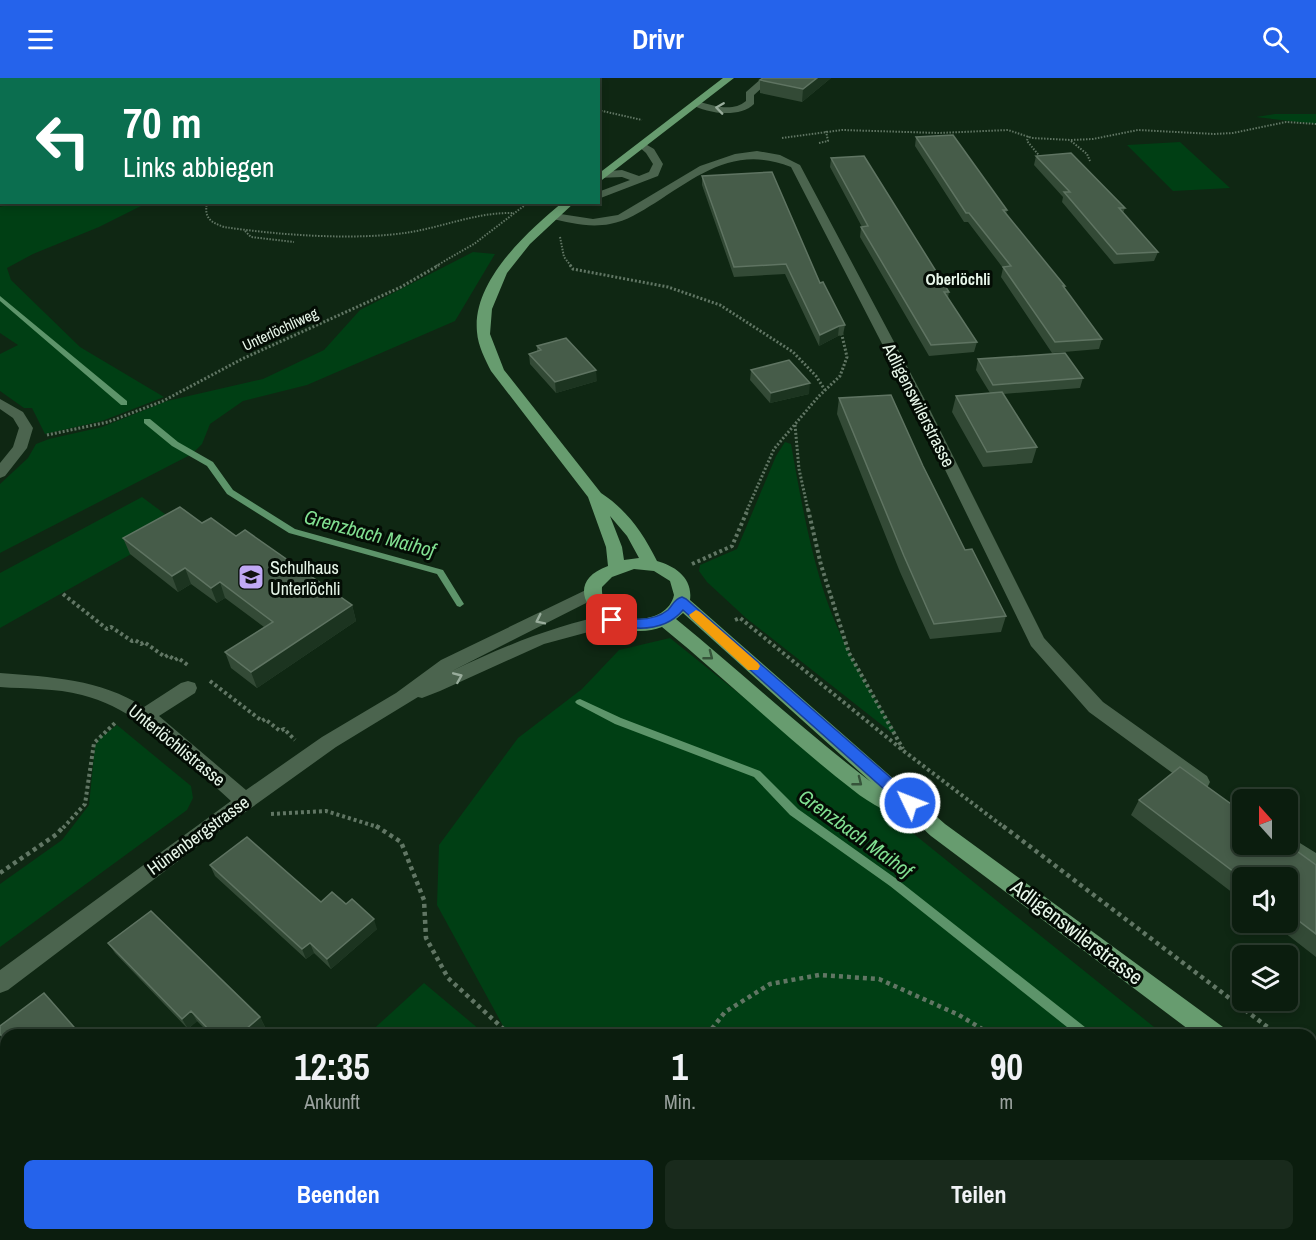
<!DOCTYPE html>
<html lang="de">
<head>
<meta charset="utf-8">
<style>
  :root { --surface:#0b1d0e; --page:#192a1c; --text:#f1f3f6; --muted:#9aa29e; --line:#2b3b2e; --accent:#2563eb }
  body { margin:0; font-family:"Archivo Narrow",sans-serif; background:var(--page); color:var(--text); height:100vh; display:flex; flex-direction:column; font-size:22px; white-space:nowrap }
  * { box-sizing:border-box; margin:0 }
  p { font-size:20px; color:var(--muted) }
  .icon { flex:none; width:33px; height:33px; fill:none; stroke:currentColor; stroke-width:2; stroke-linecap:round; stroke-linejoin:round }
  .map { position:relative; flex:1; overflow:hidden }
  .side { position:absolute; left:0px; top:951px; width:1317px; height:212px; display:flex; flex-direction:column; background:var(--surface); border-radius:18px 18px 0 0; box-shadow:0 3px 9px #0003,0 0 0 2px var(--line) }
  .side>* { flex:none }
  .top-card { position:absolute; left:0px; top:0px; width:600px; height:126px; box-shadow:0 3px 9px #0003,0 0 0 2px var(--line); background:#0b6e4f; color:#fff; overflow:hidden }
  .needle { width:39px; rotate:339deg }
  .tools { position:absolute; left:1232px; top:711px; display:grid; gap:12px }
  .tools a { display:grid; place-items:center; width:66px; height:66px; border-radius:9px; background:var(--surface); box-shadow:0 3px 9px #0003,0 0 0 2px var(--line); font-size:30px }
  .pin { position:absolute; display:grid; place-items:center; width:51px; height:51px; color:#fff; margin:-26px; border-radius:12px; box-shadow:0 3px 9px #0006 }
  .me { position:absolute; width:66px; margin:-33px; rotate:313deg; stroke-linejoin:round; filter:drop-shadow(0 0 4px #0008) }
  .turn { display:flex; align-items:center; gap:21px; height:126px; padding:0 24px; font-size:27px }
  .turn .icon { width:78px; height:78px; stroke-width:2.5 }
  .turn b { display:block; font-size:42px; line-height:51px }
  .eta { display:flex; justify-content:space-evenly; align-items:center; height:102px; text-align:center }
  .eta b { font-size:36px; font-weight:700; line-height:42px }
  .action { display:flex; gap:12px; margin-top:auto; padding:12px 24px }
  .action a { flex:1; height:69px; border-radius:9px; background:var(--accent); color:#fff; font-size:24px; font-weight:700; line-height:69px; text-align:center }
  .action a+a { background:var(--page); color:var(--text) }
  header { display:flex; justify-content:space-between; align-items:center; height:78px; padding:0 24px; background:var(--accent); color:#fff; font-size:27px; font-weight:700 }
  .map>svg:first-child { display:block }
</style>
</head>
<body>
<header><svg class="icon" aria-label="menu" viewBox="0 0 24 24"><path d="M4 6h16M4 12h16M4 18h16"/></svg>Drivr<svg class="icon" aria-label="search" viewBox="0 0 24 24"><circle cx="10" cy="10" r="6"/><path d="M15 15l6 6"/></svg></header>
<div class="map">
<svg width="1316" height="1162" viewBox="0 0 1316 1162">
  <rect width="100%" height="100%" fill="#0f2713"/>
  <path fill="#003f14" d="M1275,36H1316V46L1256,39Z
    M1180,64L1230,110L1173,113L1127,67Z
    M13,125H147L99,149L33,176L7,190L11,202L80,269L164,319L102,343L45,356L32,330H24L0,313V276L18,267L0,255V129Z
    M473,174L495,176L455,243L307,307L243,323L210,346L202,366L192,376L0,475V406L28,380L36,366L49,361L102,349L167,323L263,301L324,272L360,232Z
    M785,364L791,366C799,411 807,457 820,501C835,555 865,606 895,653L892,655L746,540L707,504L699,493L700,487L737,471L776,378Z
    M142,419L181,448L0,550V495Z
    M670,560L1164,957H508L437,827L439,767L518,660L582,611L619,572Z
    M117,647L191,708L193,720L187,732L0,869V806L62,762L89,727L95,668L100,660Z
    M424,905L486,957H367Z
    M1311,1078L1316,1083V1162H662L663,1156H1311Z
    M192,1157H534L530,1162H197Z"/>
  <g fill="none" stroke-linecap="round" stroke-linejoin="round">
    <path fill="#5d946a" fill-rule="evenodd" d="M0,218L127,323V327H121L0,223Z
      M144,341H150L178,364L213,384L233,412L295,451L443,492L464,526L460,529L457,528L437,496L289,455L227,416L207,388L172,368L144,345Z
      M580,621L621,640L760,693L798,731L898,802L1090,953L1092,957H1077L890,808L790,737L754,699L615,646L577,626L575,624L577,622Z
      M1315,1110L1316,1111V1125L1311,1122V1112Z"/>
    <path stroke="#617664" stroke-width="2" stroke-dasharray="1.5 1.5" stroke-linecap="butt" d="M598,32L642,42
      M1028,58L1027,63L1042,81
      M782,60L842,52L939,55L1008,52L1032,60L1071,62L1093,61L1138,52L1214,56L1233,55L1286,44L1316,46
      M1071,63L1087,76L1090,83
      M819,65L828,63L826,53
      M207,124C204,140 210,144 224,149C278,157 357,163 411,154C446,148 478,134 514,135
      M245,153L251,159L294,164
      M560,159L564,179L571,188
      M436,188L474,166L529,124"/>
    <path stroke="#617664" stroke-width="3" stroke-dasharray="2 2" stroke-linecap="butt" d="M570,187L573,191L668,209L720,227L793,274L816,298L825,312
      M795,347L799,391L808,432
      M47,357L108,344L163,323L242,281L401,209L439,187
      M747,432L774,371L818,319L840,298L847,279L841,253"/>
    <path stroke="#617664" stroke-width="4" stroke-dasharray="3 3" stroke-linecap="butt" d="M808,431L821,487L849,575L903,671
      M692,486L732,468L748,431
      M63,516L107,551L111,549L132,563L135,562L141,566L144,564L165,579L168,577L175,582L178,580L189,588
      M735,542L740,540L905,674L1005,750
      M210,603L262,643L265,641L280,653L284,651L295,662
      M271,736L326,733L381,750
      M63,750L85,726L94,665L115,645"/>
    <path stroke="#617664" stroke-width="4.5" stroke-dasharray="4 4" stroke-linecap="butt" d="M376,748L401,764L424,822L426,860L448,900L510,957
      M1003,748L1278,957
      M0,795L57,756L64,748
      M707,957L725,934L770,906L819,897L879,901L959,937L992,957
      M1311,980L1316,984
      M1311,1141L1316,1144
      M574,1162L578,1156
      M628,1162L629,1156"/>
    <path fill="#4b644e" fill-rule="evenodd" d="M26,0H37L25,2Z
      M371,0H382L371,2Z
      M574,0H584L573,2Z
      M762,0H773L754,17V26C740,40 707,36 691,26L696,23C712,27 732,35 746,23V14Z
      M2,10V16L0,17V11Z
      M642,64L654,71L663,86L658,98L598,121V114L630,102L622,99L598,100V94L622,92L639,98L649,94L653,86L646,75L637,67Z
      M757,73L780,77L800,87L926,324L1044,560L1103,624L1207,698L1210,704L1207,710L1200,712L1193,710L1089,634L1031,568L912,324L791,89C736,67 700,96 655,125C640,134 627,143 610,146C590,150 569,145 550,140L548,138L554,135L593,141L618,137L700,88L735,76Z
      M0,321L23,334L33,350L27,370L5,398L0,400V385L13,369L19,350L13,340L0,331Z
      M592,509L598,511L601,515L598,519L452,593C504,568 555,547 612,536L618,538L621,542L618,546L544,566L440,613L422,620L418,619L336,669L198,768L8,912L0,915V892L231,723C187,684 142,632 82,617C56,610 27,611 0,609V595C51,599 100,601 144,629L181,605L188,603L195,605L197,610L195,615L159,638L246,712L322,659L396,615L441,582Z
      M1287,757L1316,775V796C1303,791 1283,779 1277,766H1287Z"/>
    <path fill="#679c6f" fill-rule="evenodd" d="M723,0H734L598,105V96Z
      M563,124H575L530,166L507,195L492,231L490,256L504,292L601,415C627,432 643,455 657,483C675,488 693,500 690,522L945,746L1223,949L1227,957H1196L931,758C926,754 919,745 914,743C894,738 870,726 853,712C787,661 727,602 662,549C611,569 549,509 608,488L606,469L588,419L491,293C485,281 478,268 477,254C472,203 527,154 563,124ZM610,438L627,458L639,480L624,482L622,469ZM634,491L654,493L670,503L674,517C667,551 599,549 602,509L612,499ZM683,535L871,704C803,652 741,594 676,541Z
      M1311,1015L1316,1017V1043L1311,1041Z"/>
  </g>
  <path fill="#334a36" d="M274,0H338L335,2H279Z
    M763,0H831L802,24L760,15V2Z
    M916,59L1007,132L1006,137L1065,208L1064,210L1102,261L1099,271L1052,275L1001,199L1003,190L968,144H964L915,68Z
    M1036,78L1125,130L1123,135L1158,174L1154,183L1114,186L1062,124L1063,119L1034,87Z
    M831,80L949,214L948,220L977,264L974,274L929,278L860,159L861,149H862L830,89Z
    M702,98L820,205L845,247L843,257L838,258L819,268L785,196L734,199L702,107Z
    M537,268L597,303L556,315L530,286L529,276L537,273Z
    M978,281L1083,300L1080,310L1003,316L1037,369L1032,385L983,389L952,334L956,318L990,315L976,292Z
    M751,292L809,316L770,325L750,302Z
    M839,320L923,388L965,472L1006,538L1001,554L930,561L900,494L837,336Z
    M202,445L236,458L352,527L356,543L257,610L231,590L225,574L264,549L225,520L217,525L191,506L178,514L130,476L123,460Z
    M1139,722L1316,787V879L1271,844H1287V800H1242V822L1131,737Z
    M210,787L321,824L346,826L377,851L331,891L314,875L306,881L215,798Z
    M108,865L260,939L265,949L255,957H211L197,943L188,951L115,875Z"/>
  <path fill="#1c3420" d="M242,0H252L248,2H242Z
    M315,0H338L335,2H312Z
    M817,0H831L802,24L803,11Z
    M839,248L838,258L819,268L820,257Z
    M596,292L597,303L556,315L555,304Z
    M810,305L809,316L770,325L771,315Z
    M185,490L191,506L178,514L172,498Z
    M220,504L225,520L217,525L211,510Z
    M352,527L356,543L257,610L251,594Z
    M374,841L377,851L331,891L327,881Z
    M310,865L314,875L306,881L302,871Z
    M191,933L197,943L188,951L182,941Z
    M260,939L265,949L255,957H239Z
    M0,1106L6,1114V1118L0,1110Z
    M9,1156H28L21,1162H3Z"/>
  <path fill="#465c49" stroke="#5f7462" stroke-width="1.5" d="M424,0H483L490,2H421Z
    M763,0H817L803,11L760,2Z
    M953,57L1007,132H1003L1065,208H1063L1102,261L1055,264L1003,189L1011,188L969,135H966L916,59Z
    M1071,75L1125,130H1119L1158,174L1117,176L1064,114H1070L1036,78Z
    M864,78L949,214H944L977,264L931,267L861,149L868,148L831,80Z
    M772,94L820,205L823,204L845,247L839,248L820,257L786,186L734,189L702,98Z
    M566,260L596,292L555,304L529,276L541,272L537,268Z
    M1065,275L1083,300L993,307L978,281Z
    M789,282L810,305L771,315L751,292Z
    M1002,314L1037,369L987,374L956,318Z
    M891,317L923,388L965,472L972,471L1006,538L934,546L904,478L839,320Z
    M180,429L202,445L211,440L236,458L245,452L352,527L251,594L225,574L273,544L220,504L211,510L185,490L172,498L123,460Z
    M1180,689L1242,734V766H1287L1316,787V856L1287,834V800H1242L1139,722Z
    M247,759L321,824L332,814L346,826L352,821L374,841L327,881L310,865L302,871L210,787Z
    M151,833L260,939L239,957H214L191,933L182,941L108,865Z
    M44,915L81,957H6V964L0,956V948Z
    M0,1110L6,1118V1156H9L3,1162H0Z"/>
  <defs><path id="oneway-chevron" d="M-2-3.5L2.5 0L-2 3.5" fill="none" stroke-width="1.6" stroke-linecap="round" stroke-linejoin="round" transform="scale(1.5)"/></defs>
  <g stroke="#99ad9c">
    <use href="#oneway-chevron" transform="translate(720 30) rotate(-172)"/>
    <use href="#oneway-chevron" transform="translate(540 542) rotate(154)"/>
    <use href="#oneway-chevron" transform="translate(458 599) rotate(-23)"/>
  </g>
  <g stroke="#36543a">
    <use href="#oneway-chevron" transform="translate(709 578) rotate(38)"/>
    <use href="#oneway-chevron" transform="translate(858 704) rotate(38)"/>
  </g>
  <path fill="#2563eb" stroke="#184099" stroke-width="1.5" d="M682,519L686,521L915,721L917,725L915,729L910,731L904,729L683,532C664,555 632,552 607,545L605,542L612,537C630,542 652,545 668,532C673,527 674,521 682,519Z"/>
  <path fill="#f59e0b" d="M696,532L700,534L758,585L760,588L758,592H748L691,540L689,537Z"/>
  <defs>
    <g id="school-square" transform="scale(1.35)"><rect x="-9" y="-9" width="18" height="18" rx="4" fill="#c0a8f4" stroke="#040d05"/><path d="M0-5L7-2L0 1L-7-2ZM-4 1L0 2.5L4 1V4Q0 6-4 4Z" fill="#111"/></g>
  </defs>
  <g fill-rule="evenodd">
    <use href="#school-square" x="251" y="499"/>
  </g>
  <g text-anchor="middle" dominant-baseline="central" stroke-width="6" stroke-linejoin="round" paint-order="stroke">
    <g font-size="15" fill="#e7f6e9" stroke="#040d05">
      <text transform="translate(280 251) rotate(-25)">Unterlöchliweg</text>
    </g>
    <g font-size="16" font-weight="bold" fill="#e7f6e9" stroke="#040d05">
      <text x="958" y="201">Oberlöchli</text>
    </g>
    <g font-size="18" fill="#e7f6e9" stroke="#040d05">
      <text transform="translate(919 327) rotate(63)">Adligenswilerstrasse</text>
      <text transform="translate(177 667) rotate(39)">Unterlöchlistrasse</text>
      <text transform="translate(198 757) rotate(-36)">Hünenbergstrasse</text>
    </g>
    <g font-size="18" fill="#e7f6e9" stroke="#040d05" text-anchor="start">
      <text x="270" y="489">Schulhaus<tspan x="270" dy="21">Unterlöchli</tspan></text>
    </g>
    <g font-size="20" font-style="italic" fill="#81e091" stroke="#040d05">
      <text transform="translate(370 455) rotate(15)">Grenzbach Maihof</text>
      <text transform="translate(856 755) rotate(36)">Grenzbach Maihof</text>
    </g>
    <g font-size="21" fill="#e7f6e9" stroke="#040d05">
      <text transform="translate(1077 854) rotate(37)">Adligenswilerstrasse</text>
    </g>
  </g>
</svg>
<div class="tools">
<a><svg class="needle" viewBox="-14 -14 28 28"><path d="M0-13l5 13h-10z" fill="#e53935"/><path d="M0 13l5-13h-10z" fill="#9aa29e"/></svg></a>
<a><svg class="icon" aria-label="sound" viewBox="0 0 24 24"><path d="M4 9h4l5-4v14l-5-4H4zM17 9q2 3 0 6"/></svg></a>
<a><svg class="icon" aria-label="layers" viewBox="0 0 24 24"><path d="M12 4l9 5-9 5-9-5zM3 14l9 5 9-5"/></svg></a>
</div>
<div class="pin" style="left:612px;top:542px;background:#d93025"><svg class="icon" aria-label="arrive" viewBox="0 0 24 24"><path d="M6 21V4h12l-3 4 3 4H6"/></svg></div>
<svg class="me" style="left:910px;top:725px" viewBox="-20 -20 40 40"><circle r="17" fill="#2563eb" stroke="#fff" stroke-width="3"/><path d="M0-11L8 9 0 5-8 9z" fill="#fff"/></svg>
<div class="top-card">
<div class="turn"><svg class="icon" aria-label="left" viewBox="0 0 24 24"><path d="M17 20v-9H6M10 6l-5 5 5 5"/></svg><div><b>70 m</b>Links abbiegen</div></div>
</div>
<section class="side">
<div class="eta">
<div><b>12:35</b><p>Ankunft</p></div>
<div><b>1</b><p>Min.</p></div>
<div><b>90</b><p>m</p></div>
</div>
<div class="action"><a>Beenden</a><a>Teilen</a></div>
</section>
</div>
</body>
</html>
